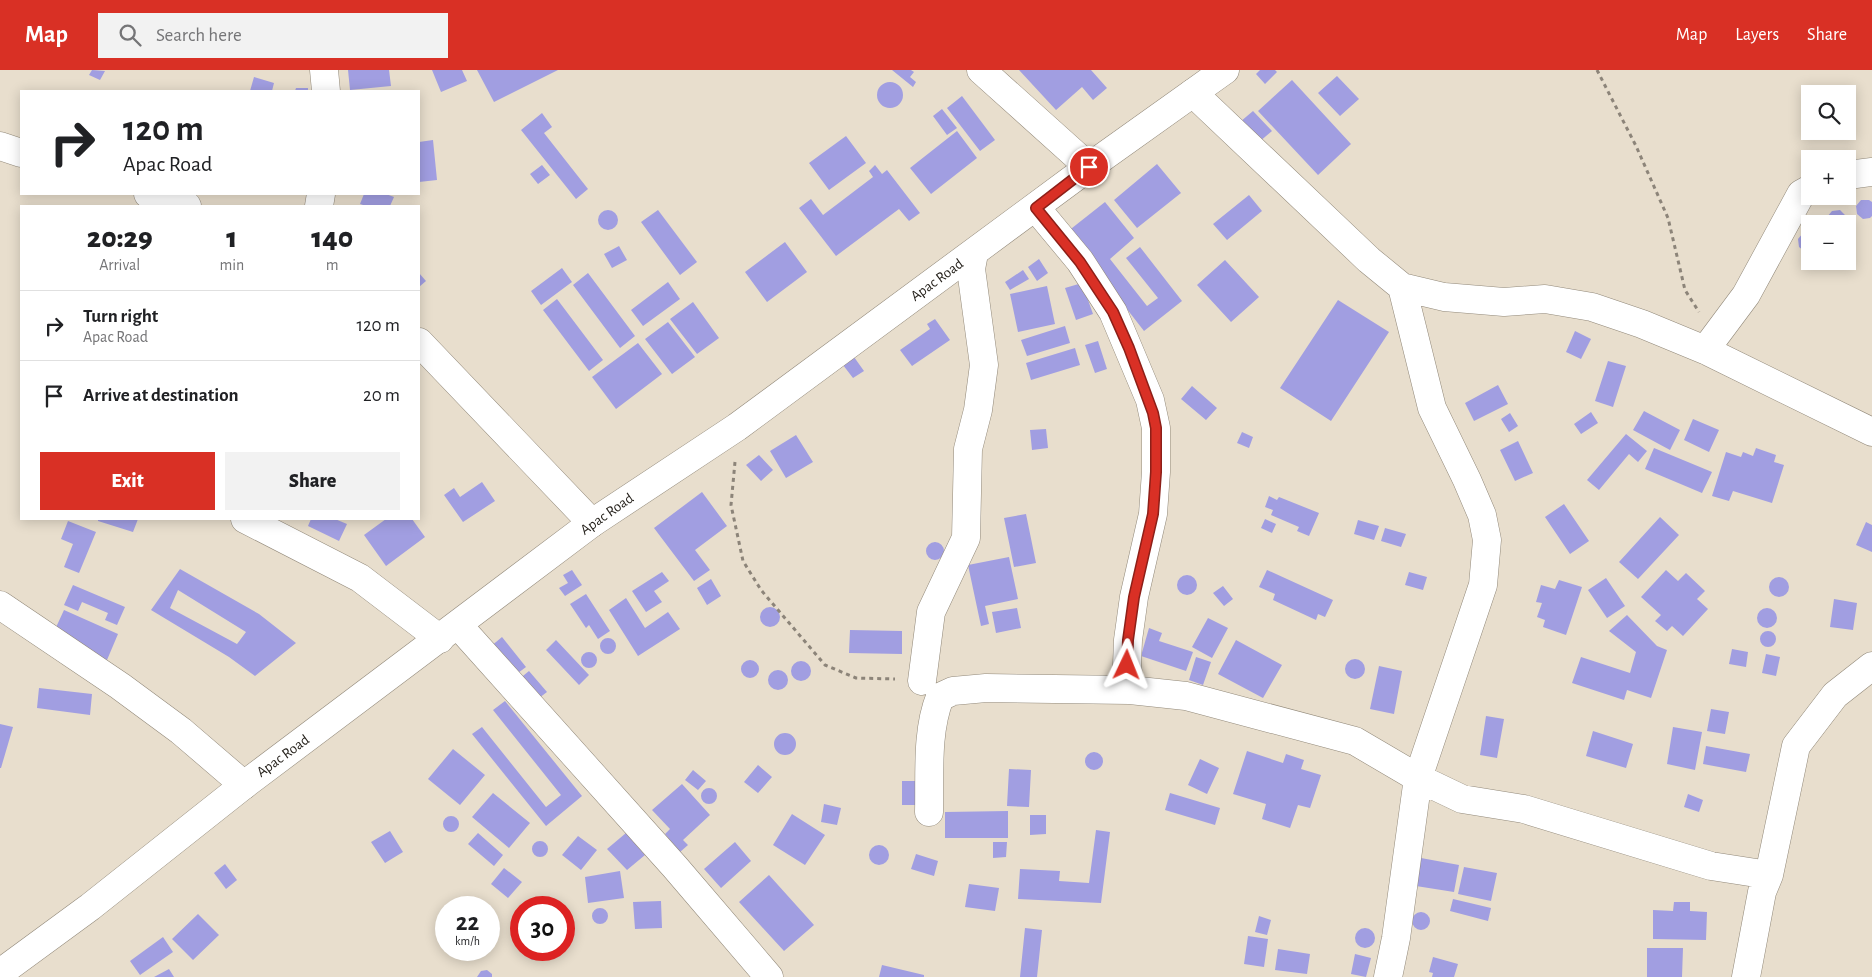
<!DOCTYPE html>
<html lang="en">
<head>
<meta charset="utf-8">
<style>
  :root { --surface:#fff; --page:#f2f2f2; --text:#202124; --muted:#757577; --line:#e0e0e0; --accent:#d93025 }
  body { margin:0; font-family:"Alegreya Sans",sans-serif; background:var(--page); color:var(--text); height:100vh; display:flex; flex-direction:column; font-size:19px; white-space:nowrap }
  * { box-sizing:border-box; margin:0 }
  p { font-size:16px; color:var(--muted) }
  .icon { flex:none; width:28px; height:28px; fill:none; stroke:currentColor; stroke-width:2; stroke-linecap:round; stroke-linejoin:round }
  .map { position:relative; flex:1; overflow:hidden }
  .sheet { position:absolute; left:20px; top:135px; width:400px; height:315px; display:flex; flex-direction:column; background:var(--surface); border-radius:0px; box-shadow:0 2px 12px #0003 }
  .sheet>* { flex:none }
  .hud { position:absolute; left:20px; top:20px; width:400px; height:105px; border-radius:0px; box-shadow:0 2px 12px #0003; background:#fff; color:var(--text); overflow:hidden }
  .controls { position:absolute; left:1801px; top:15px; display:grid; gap:10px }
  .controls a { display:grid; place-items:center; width:55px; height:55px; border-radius:0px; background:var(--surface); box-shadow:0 2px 12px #0003; font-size:25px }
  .speed { position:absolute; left:435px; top:826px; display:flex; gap:10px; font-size:25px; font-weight:700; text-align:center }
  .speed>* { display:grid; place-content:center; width:65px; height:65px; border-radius:50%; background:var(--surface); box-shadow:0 2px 12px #0003; line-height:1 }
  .speed small { font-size:12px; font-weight:400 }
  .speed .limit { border:8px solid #d22; background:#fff; color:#111 }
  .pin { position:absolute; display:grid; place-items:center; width:42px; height:42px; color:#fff; margin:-21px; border:2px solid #fff; border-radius:50%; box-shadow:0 1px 5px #0007 }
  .me { position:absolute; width:55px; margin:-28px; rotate:2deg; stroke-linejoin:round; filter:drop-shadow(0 0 4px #0008) }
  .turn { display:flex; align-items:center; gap:18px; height:105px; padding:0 20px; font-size:22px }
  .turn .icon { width:65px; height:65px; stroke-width:2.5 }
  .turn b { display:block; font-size:35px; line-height:42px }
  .eta { display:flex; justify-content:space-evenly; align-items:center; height:85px; text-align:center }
  .eta b { font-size:30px; font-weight:800; line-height:35px }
  .action { display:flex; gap:10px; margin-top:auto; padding:10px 20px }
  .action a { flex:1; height:58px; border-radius:0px; background:var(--accent); color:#fff; font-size:20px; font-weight:800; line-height:58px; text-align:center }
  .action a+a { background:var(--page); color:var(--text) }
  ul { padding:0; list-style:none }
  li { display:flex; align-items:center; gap:15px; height:70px; padding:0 20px; border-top:1px solid var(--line) }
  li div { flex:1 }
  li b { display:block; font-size:19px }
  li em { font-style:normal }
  header { display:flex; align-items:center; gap:30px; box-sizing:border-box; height:70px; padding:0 25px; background:var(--accent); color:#fff }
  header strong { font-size:24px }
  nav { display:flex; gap:28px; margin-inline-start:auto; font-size:18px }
  .search { width:350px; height:45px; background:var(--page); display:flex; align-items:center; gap:12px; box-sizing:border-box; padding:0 18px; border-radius:0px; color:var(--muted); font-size:19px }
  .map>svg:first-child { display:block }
</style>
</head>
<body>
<header>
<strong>Map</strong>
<div class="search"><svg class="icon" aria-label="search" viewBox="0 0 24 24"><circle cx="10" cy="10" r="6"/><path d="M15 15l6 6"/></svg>Search here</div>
<nav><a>Map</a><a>Layers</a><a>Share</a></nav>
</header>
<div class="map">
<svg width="1872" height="907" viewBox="0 0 1872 907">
  <rect width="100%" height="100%" fill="#e8decd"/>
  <path fill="#a19ee1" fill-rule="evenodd" d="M92,0L105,1L100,10L89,5Z
    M348,0H389L391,16L350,20Z
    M432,0H462L467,11L441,22Z
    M477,0H558L494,32Z
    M892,0H911L914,2L910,7L916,12L913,17Z
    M1019,0H1091L1107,18L1093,30L1082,17L1056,40Z
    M1260,0H1275L1277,2L1265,14L1256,4Z
    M1337,6L1359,29L1340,46L1318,23Z
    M254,7L274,13L272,21H250Z
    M1292,10L1351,74L1318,105L1258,41Z
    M877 25a13 13 0 1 1 26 0a13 13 0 1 1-26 0Z
    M296,18H308V21H295Z
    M962,26L995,70L980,81L947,38Z
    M942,39L957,58L947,65L933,46Z
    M1253,41L1272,61L1259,72L1240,52Z
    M542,43L552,57L544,63L588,119L576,129L521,60Z
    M957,61L977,88L931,124L910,98Z
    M846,66L866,93L829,120L809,93Z
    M433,70L437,110L419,112V72Z
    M1157,94L1181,123L1137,158L1114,130Z
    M542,95L550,105L538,114L530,104Z
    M875,95L882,104L887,100L920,143L909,151L899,139L836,186L799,138L811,129L823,145L873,107L869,101Z
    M364,124H386L394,127L390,136H366L360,134Z
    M1249,125L1262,141L1227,170L1213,154Z
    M1861,130H1869L1872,132V146L1870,148L1863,149L1857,144L1856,136Z
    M1105,132L1134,168L1110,189L1147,236L1158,228L1126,188L1140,177L1182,231L1144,261L1067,162Z
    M658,140L697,192L680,205L641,152Z
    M1840,140L1845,145V154H1828L1827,147L1832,141Z
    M598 150a10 10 0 1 1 20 0a10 10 0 1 1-20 0Z
    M1810,162V181H1804L1799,177L1798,169L1803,163Z
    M785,172L807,202L767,232L745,202Z
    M619,176L627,190L612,198L604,184Z
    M1039,189L1048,203L1037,211L1028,197Z
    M1225,190L1259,227L1231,252L1197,215Z
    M562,198L572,212L541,235L531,221Z
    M1023,200L1029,209L1010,220L1005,212Z
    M419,203L426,211L419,217Z
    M588,203L635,266L620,278L573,215Z
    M668,212L680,229L643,256L631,240Z
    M1082,213L1093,244L1076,250L1065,218Z
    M1047,216L1055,254L1018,262L1010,224Z
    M557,229L603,290L589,301L543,240Z
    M1338,230L1389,262L1331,351L1280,318Z
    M693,232L719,268L697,284L670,249Z
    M935,249L950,270L912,296L900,280L930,259L927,254Z
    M668,252L695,287L672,304L645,269Z
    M1065,256L1070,273L1027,286L1021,270Z
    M1575,261L1591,269L1581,289L1566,282Z
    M1098,271L1107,299L1095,303L1085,275Z
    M638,273L662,304L616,339L592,307Z
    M1075,278L1080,295L1031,310L1026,293Z
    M854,287L864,301L853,308L843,295Z
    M1608,291L1626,296L1613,337L1595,331Z
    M1498,315L1508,334L1474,351L1465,333Z
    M1192,316L1217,338L1206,350L1181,329Z
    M1644,341L1680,360L1670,380L1633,360Z
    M1591,342L1598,353L1581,364L1574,354Z
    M1510,343L1518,356L1509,362L1501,349Z
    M1693,349L1719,360L1709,382L1684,370Z
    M1046,359L1048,378L1032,380L1030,360Z
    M1242,362L1253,367L1249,378L1237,373Z
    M1626,364L1647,381L1638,392L1629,384L1599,420L1587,410Z
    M796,365L813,392L786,408L770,381Z
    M1518,371L1533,403L1515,411L1500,380Z
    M1654,378L1712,402L1702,423L1645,399Z
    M1756,378L1776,385L1774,392L1784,395L1772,433L1733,421L1729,431L1712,426L1726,382L1741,387L1743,382L1753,386Z
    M759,385L773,400L761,411L746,395Z
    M482,412L495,431L463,452L444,425L454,418L460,427Z
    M702,422L727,456L695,480L710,500L694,511L654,458Z
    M1269,426L1277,430L1279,427L1319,443L1309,466L1297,461L1299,457L1271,445L1273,440L1265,437Z
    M1564,434L1589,471L1570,484L1545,447Z
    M1026,444L1036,493L1014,497L1004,448Z
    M1660,447L1679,465L1638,509L1619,492Z
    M98,449H138L133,462L98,451Z
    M311,449H335L347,454L339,471L308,456Z
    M386,449H412L425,467L386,496L364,465Z
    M1265,449L1276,454L1272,463L1261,458Z
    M1358,450L1379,456L1374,470L1354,464Z
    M68,451L96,462L79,503L64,497L73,474L61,469Z
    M1866,452L1872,455V482L1856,475Z
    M1385,458L1406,464L1401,477L1381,471Z
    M926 481a9 9 0 1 1 18 0a9 9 0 1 1-18 0Z
    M1009,487L1018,529L985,536L989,554L981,556L968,495Z
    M180,499L259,544L296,573L255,606L229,587L151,540ZM178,520L246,562L237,574L170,538Z
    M572,500L582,515L565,526L559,518L568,513L563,505Z
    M1267,500L1333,530L1325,547L1318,544L1316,550L1273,530L1275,524L1259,517Z
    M1666,500L1678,511L1686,503L1705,521L1697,529L1708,539L1683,566L1672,556L1667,561L1655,551L1661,545L1641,527Z
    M662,502L669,511L654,521L662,532L646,542L632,521Z
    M1409,502L1427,507L1423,520L1405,515Z
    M1177 515a10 10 0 1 1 20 0a10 10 0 1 1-20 0Z
    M1769 517a10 10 0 1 1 20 0a10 10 0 1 1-20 0Z
    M1606,508L1625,536L1607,548L1588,520Z
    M711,509L721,526L707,535L697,518Z
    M1559,510L1582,517L1566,565L1543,557L1545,550L1537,547L1542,533L1536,532L1541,515L1555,519Z
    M73,515L125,537L117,555L105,550L108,543L82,532L78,541L64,535Z
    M1223,516L1233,529L1224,536L1213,523Z
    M586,524L610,561L598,569L589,555L586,558L570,534Z
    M626,528L645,558L668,542L680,559L638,586L609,540Z
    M1834,529L1857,533L1853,560L1830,557Z
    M760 547a10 10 0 1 1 20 0a10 10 0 1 1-20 0Z
    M1017,538L1021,558L996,563L992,542Z
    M1757 548a10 10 0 1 1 20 0a10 10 0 1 1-20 0Z
    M64,540L118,564L107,590L52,566Z
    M1627,545L1657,576L1667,580L1651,628L1627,620L1624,630L1572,613L1581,587L1630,603L1636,582L1609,561Z
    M1208,548L1228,558L1212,588L1192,577Z
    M1149,558L1162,563L1159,571L1193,582L1186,601L1141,586Z
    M850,560L902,561V584L849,583Z
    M1760 569a8 8 0 1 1 16 0a8 8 0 1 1-16 0Z
    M502,567L526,597L514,606L490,577Z
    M600 576a8 8 0 1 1 16 0a8 8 0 1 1-16 0Z
    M556,570L589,605L579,615L546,580Z
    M1236,570L1282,595L1263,628L1218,604Z
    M1732,579L1748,582L1746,597L1729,594Z
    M581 590a8 8 0 1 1 16 0a8 8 0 1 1-16 0Z
    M1766,584L1780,587L1776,606L1762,603Z
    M1196,587L1211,592L1203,615L1189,610Z
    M1345 599a10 10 0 1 1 20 0a10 10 0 1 1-20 0Z
    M741 599a9 9 0 1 1 18 0a9 9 0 1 1-18 0Z
    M791 601a10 10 0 1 1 20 0a10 10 0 1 1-20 0Z
    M1379,596L1402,601L1394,644L1370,639Z
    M768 610a10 10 0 1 1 20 0a10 10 0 1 1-20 0Z
    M529,601L547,622L535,631L518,610Z
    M39,618L92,624L90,645L37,638Z
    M505,631L582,726L546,756L472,664L482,657L546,737L561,725L493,640Z
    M1711,639L1729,642L1725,664L1707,661Z
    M1486,646L1504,649L1497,688L1480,685Z
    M0,654L13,657L1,698H0Z
    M1673,657L1702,662L1695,700L1667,694Z
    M1593,661L1633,674L1626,698L1586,686Z
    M774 674a11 11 0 1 1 22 0a11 11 0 1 1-22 0Z
    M1706,676L1750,684L1746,702L1703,694Z
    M453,679L485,705L460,735L428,709Z
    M1247,681L1283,693L1286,684L1304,690L1301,699L1321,705L1310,738L1298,735L1290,758L1262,749L1266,734L1233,724Z
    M1085 691a9 9 0 1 1 18 0a9 9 0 1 1-18 0Z
    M1200,689L1219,698L1207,724L1188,715Z
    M758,695L772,707L758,723L744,712Z
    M1009,699L1031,700L1029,737L1007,736Z
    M693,700L706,711L698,720L685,710Z
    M902,711H916V735H902Z
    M682,714L710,745L683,770L688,775L680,782L665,764L670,759L652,740Z
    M701 726a8 8 0 1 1 16 0a8 8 0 1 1-16 0Z
    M493,723L530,753L509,778L472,747Z
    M1170,723L1220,738L1215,755L1165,740Z
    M1688,724L1703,730L1699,742L1684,737Z
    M824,734L841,738L837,755L821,752Z
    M1008,741V768H945V742Z
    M792,744L825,765L805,795L773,775Z
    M1030,745H1046V764L1030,765Z
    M443 754a8 8 0 1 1 16 0a8 8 0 1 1-16 0Z
    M1096,760L1110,762L1101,833L1018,829L1020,799L1060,801L1059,811L1089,813Z
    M390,761L403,782L385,793L371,772Z
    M478,763L503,785L494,796L468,774Z
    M626,763L645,785L627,800L607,779Z
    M578,766L597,780L581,800L562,785Z
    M532 779a8 8 0 1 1 16 0a8 8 0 1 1-16 0Z
    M735,772L751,791L721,818L704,799Z
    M993,772H1007L1006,787L993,788Z
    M869 785a10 10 0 1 1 20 0a10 10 0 1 1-20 0Z
    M916,784L938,791L934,806L911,799Z
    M1421,788L1459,795L1454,822L1416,816Z
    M225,794L237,810L226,819L214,803Z
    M1464,797L1497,803L1491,831L1458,824Z
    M504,798L522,812L508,828L491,814Z
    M620,801L624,828L588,833L585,807Z
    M769,805L814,855L784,881L739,832Z
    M969,814L999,818L995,841L965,837Z
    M1453,829L1491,838L1488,851L1450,841Z
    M661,831L662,858L635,859L633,832Z
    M1674,832H1690V841L1707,842L1706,870L1653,869V840L1673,841Z
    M592 846a8 8 0 1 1 16 0a8 8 0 1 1-16 0Z
    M1412 851a9 9 0 1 1 18 0a9 9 0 1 1-18 0Z
    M198,844L219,865L193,890L172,869Z
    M1259,846L1271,850L1267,865L1255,862Z
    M1025,858L1042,860L1037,907H1020Z
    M1355 868a10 10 0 1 1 20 0a10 10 0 1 1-20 0Z
    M1248,866L1268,869L1264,897L1244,894Z
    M163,867L173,882L140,905L130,891Z
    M1647,878H1683L1682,907H1647Z
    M1278,879L1310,884L1307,904L1275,900Z
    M526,880H542V884L538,889L532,890L527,885Z
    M1355,884L1371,888L1366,907L1351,904Z
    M1433,887L1458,894L1454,907H1432L1433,903L1429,902Z
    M882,895L924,905V907H879Z
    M169,899L174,907H154Z
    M487,900L492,904V907H477L481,901Z"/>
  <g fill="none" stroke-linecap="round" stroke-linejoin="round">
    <g stroke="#92897a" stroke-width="29">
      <path id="minor" d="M324,0L326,21
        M981,0L1089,97
        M1193,23L1369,190L1402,217L1444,227L1504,232L1545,229L1592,237L1642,254L1705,280L1872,362
        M0,76L21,83
        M1848,105L1872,102
        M148,124L187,136
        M319,136L321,124
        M1036,138L1080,191L1113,242L1150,330L1156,358V402L1153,444L1134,527L1128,570L1127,595L1130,620
        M419,272L592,453
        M1705,280L1746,225L1801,124L1810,119
        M245,449L360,508L440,569
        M0,535L120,616L181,661L244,715
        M458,555L675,797L769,907
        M922,611L931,542L966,468L968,379L978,340L984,295L971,199L974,183
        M929,742C930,705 926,662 940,627L953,621L986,618L1130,620L1186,626L1355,671L1418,708L1462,729L1524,739L1711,796L1769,805L1796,676L1835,625L1872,596
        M1388,907L1396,868L1418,708L1483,515L1487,470L1482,445L1467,410L1432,338L1402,217
        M1746,907L1762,822L1769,805"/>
    </g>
    <g stroke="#92897a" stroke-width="29">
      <path id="major" d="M0,903L90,837L244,715L592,453L737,357L1089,97L1225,0"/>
    </g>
    <path stroke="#8c8479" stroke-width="3" stroke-dasharray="4 4" stroke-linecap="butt" d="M1597,0L1636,76L1668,148L1685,220L1699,242
      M735,392L731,435L743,491L761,520L825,595L856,608L895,609"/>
    <use href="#minor" stroke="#fff" stroke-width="28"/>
    <use href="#major" stroke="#fff" stroke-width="28"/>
  </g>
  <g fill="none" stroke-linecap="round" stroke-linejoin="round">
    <g stroke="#8d1f18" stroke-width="12">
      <path id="route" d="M1089,97L1036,138L1080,192L1113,242L1129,278L1153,343L1156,358V402L1153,444L1134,527L1128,570L1127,595"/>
    </g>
    <use href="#route" stroke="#d93025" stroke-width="9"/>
  </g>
  <g text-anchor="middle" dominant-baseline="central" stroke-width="4" stroke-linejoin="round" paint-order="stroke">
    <g font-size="15" fill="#25211b" stroke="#fff">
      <text transform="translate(937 210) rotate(-36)">Apac Road</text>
      <text transform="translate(607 444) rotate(-35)">Apac Road</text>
      <text transform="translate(283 686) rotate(-36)">Apac Road</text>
    </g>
  </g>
</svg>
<div class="controls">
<a><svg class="icon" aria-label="search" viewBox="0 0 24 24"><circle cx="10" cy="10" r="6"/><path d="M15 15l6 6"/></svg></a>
<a>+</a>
<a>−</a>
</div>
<div class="speed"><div>22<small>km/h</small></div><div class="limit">30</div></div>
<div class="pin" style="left:1089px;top:97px;background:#d93025"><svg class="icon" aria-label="arrive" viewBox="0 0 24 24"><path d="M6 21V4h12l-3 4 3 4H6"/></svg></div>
<svg class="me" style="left:1127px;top:595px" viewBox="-20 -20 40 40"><path d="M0-17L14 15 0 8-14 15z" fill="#d93025" stroke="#fff" stroke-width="4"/></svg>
<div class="hud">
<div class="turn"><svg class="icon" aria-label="right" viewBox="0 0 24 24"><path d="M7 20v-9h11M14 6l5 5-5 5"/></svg><div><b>120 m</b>Apac Road</div></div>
</div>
<section class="sheet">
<div class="eta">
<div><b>20:29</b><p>Arrival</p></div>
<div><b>1</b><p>min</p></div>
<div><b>140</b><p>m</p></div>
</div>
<ul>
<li><svg class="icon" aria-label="right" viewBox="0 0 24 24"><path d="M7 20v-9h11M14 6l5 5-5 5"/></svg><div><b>Turn right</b><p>Apac Road</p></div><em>120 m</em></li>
<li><svg class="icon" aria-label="arrive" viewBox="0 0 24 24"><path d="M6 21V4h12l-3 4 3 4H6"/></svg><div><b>Arrive at destination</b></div><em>20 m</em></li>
</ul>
<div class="action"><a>Exit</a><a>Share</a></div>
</section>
</div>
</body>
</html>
